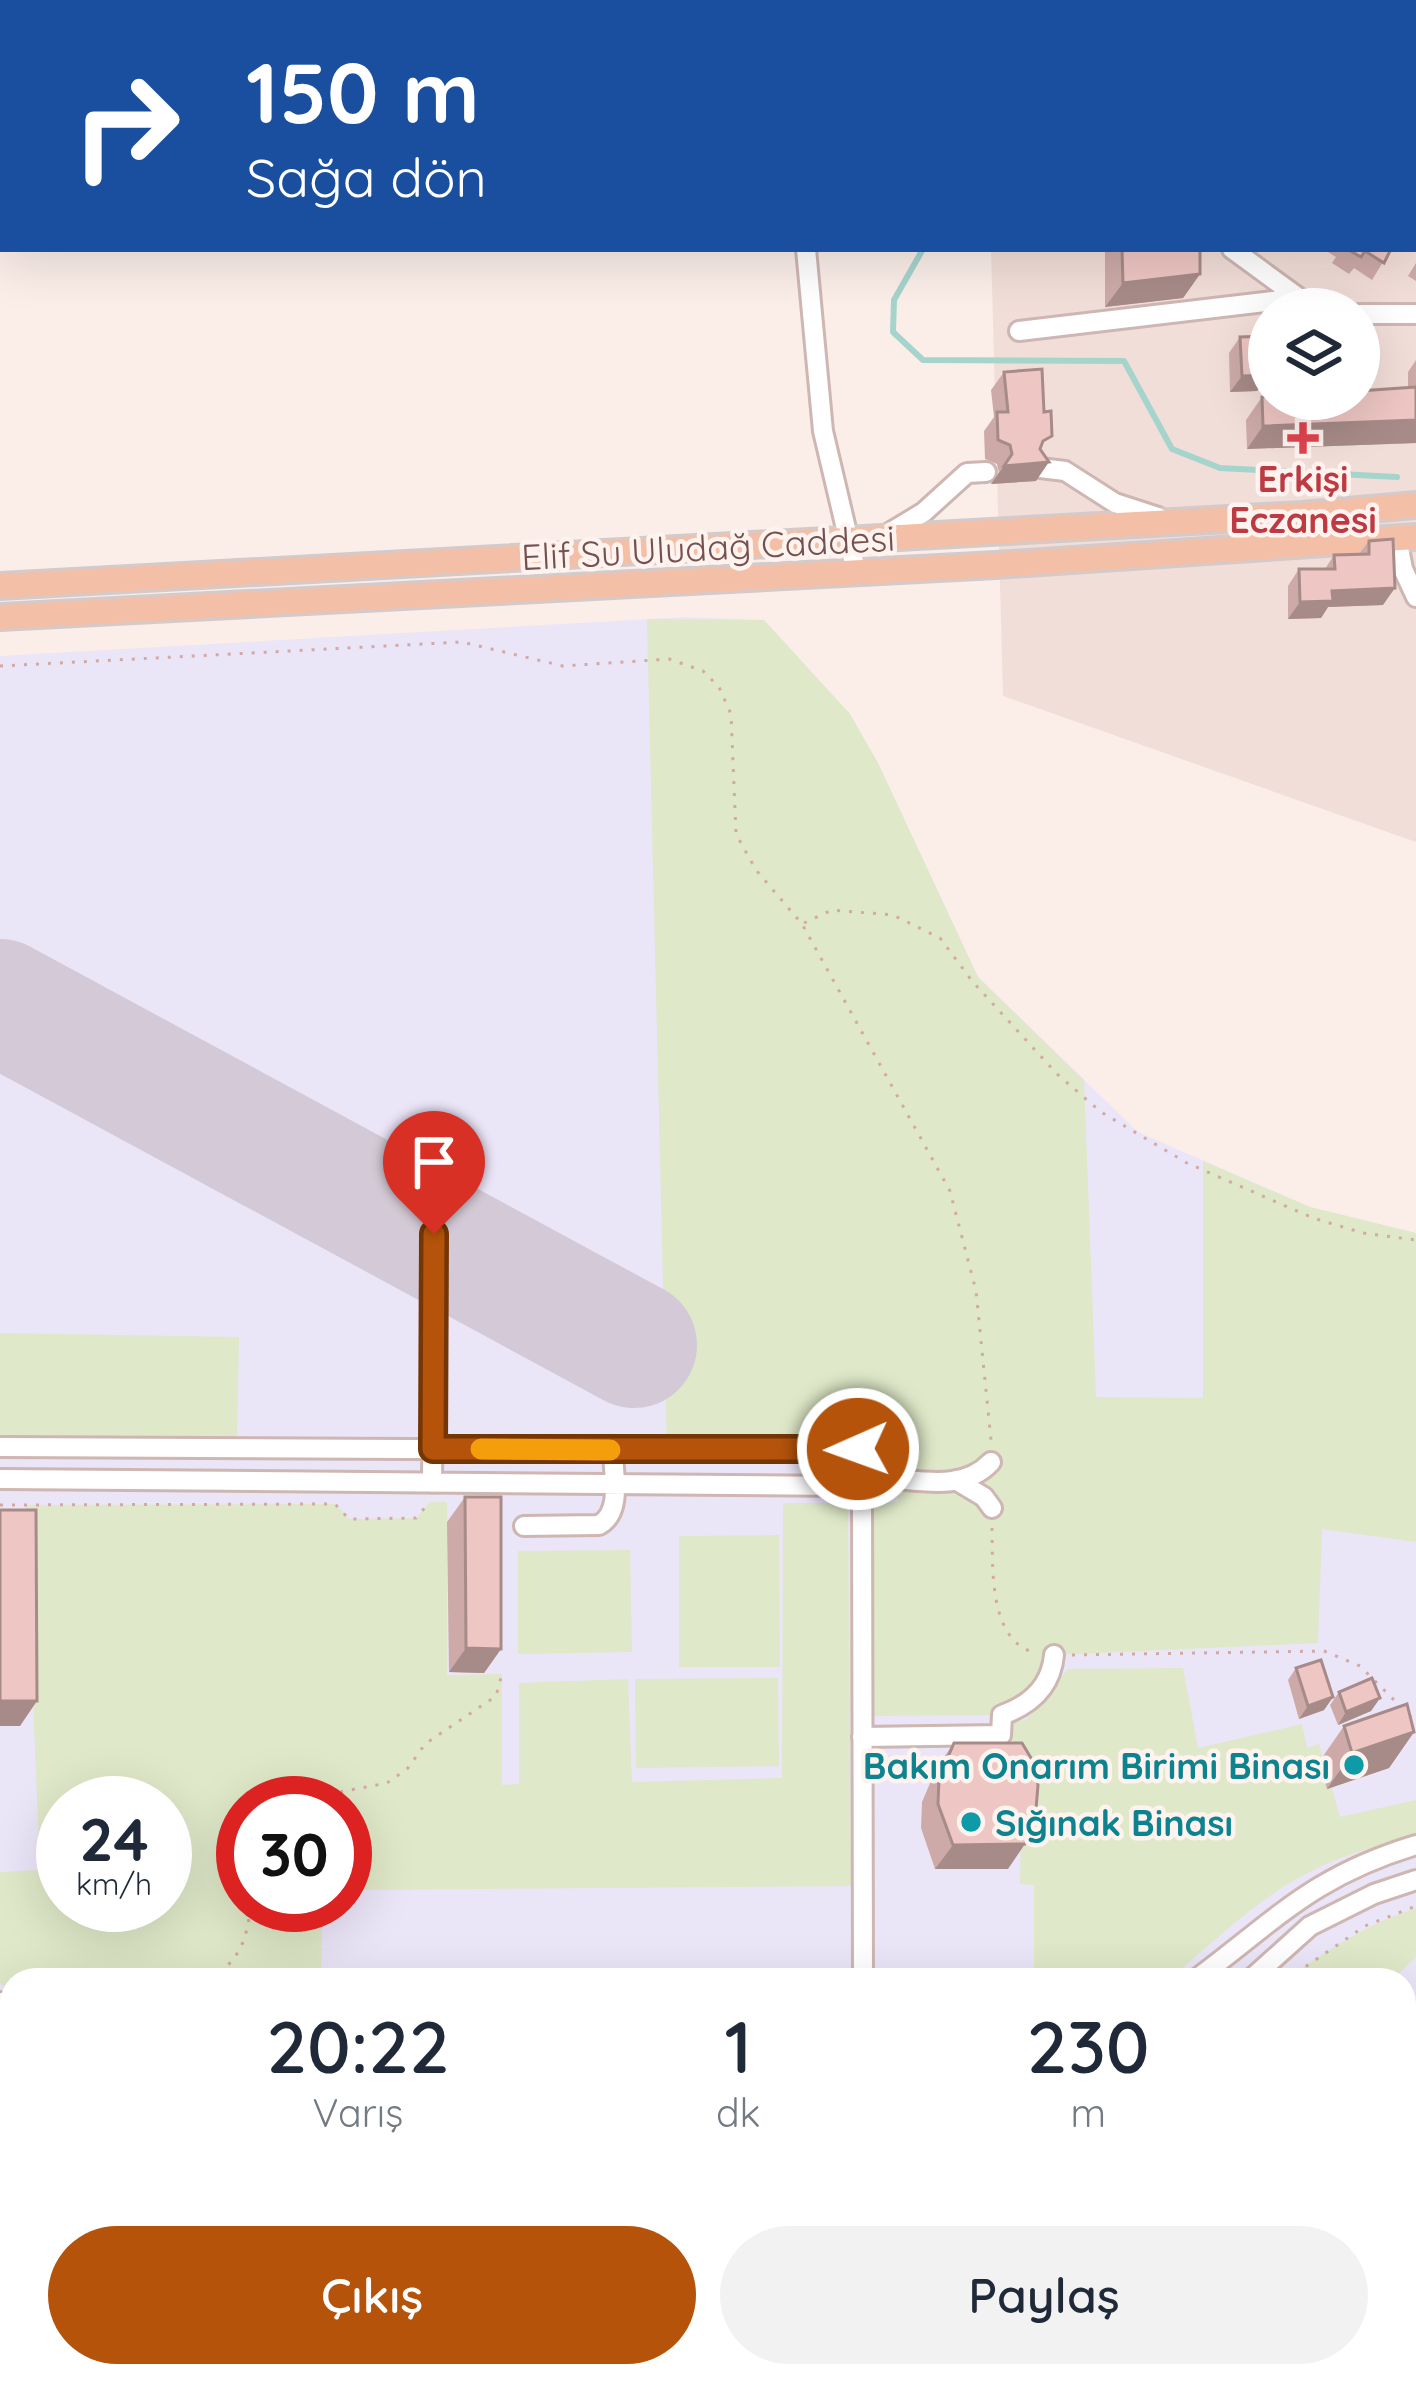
<!DOCTYPE html>
<html lang="tr">
<head>
<meta charset="utf-8">
<style>
  :root { --surface:#fff; --page:#f2f2f3; --text:#1f2937; --muted:#747a83; --accent:#b45309 }
  body { margin:0; font-family:Quicksand,sans-serif; background:var(--page); color:var(--text); height:100vh; display:flex; flex-direction:column; font-size:45px; white-space:nowrap }
  * { box-sizing:border-box; margin:0 }
  p { font-size:39px; color:var(--muted) }
  .icon { flex:none; width:66px; height:66px; fill:none; stroke:currentColor; stroke-width:2; stroke-linecap:round; stroke-linejoin:round }
  .map { position:relative; flex:1; overflow:hidden }
  .drawer { position:absolute; left:0px; top:1968px; width:1416px; height:420px; display:flex; flex-direction:column; background:var(--surface); border-radius:36px 36px 0 0; box-shadow:0 12px 48px #0002 }
  .drawer>* { flex:none }
  .guide { position:absolute; left:0px; top:0px; width:1416px; height:252px; box-shadow:0 12px 48px #0002; background:#1a4fa0; color:#fff; overflow:hidden }
  .tools { position:absolute; left:1248px; top:288px; display:grid; gap:24px }
  .tools a { display:grid; place-items:center; width:132px; height:132px; border-radius:50%; background:var(--surface); box-shadow:0 12px 48px #0002; font-size:60px }
  .speed { position:absolute; left:36px; top:1776px; display:flex; gap:24px; font-size:60px; font-weight:700; text-align:center }
  .speed>* { display:grid; place-content:center; width:156px; height:156px; border-radius:50%; background:var(--surface); box-shadow:0 12px 48px #0002; line-height:1 }
  .speed small { font-size:30px; font-weight:400 }
  .speed .limit { border:18px solid #d22; background:#fff; color:#111 }
  .pin { position:absolute; display:grid; place-items:center; width:102px; height:102px; color:#fff; margin:-123px -51px; border-radius:50% 50% 50% 0; rotate:-45deg; box-shadow:0 0 12px #0007 }
  .pin .icon { rotate:45deg }
  .me { position:absolute; width:132px; margin:-66px; rotate:268deg; stroke-linejoin:round; filter:drop-shadow(0 0 9px #0008) }
  .turn { display:flex; align-items:center; gap:42px; height:252px; padding:0 48px; font-size:54px }
  .turn .icon { width:156px; height:156px; stroke-width:2.5 }
  .turn b { display:block; font-size:84px; line-height:102px }
  .eta { display:flex; justify-content:space-evenly; align-items:center; height:204px; text-align:center }
  .eta b { font-size:72px; font-weight:600; line-height:84px }
  .primary-button { display:flex; gap:24px; margin-top:auto; padding:24px 48px }
  .primary-button a { flex:1; height:138px; border-radius:72px; background:var(--accent); color:#fff; font-size:48px; font-weight:600; line-height:138px; text-align:center }
  .primary-button a+a { background:var(--page); color:var(--text) }
  .map>svg:first-child { display:block }
</style>
</head>
<body>
<div class="map">
<svg width="1416" height="2388" viewBox="0 0 1416 2388">
  <rect width="100%" height="100%" fill="#fbeee9"/>
  <path fill="#f2ded8" fill-rule="evenodd" d="M984,0H1416V842L1003,696L991,249H1413V3ZM1269,309H1359V399H1269Z"/>
  <path fill="#ebe5f8" fill-rule="evenodd" d="M685,617L764,620L850,714L878,763L978,977L1138,1132L1310,1207L1416,1233V2388H0V656ZM63,1803H165V1905H63ZM243,1803H345V1905H243ZM12,1980H1404V2376H12Z"/>
  <path fill="#dfe8c8" fill-rule="evenodd" d="M647,619L764,620L850,714L878,763L978,977L1084,1080L1096,1397L1203,1398V1161L1310,1207L1416,1233V1542L1322,1529L1318,1643L1054,1655L1048,1671L1002,1715L870,1716L872,1503L898,1502L895,1442L667,1450Z
    M0,1333L239,1337L237,1441L0,1439Z
    M430,1502H447V1675L502,1674V1785L519,1784V1683L628,1679L632,1782L782,1778L783,1503H848L851,1886L345,1890V1803H243V1905H322L321,1980H12V1990L0,1983V1872L40,1870L25,1505L335,1504L350,1519L416,1518ZM63,1803H165V1905H63Z
    M779,1535L780,1667H679V1536Z
    M630,1550L632,1652L518,1654V1551Z
    M1183,1668L1198,1748L1302,1724L1307,1748L1319,1744L1340,1817L1416,1800V1838C1298,1859 1255,1905 1169,1980H1034V1885L1020,1884L1022,1761L1008,1759L1009,1720H1026L1068,1669Z
    M778,1678L779,1766L636,1768L635,1679Z
    M1416,1908V1957L1392,1980H1297L1298,1971C1336,1945 1372,1922 1416,1908Z
    M0,2103L12,2116V2376H47V2388H0Z
    M1404,2370L1416,2382V2388H1338L1326,2376H1404Z
    M1133,2376H1228L1215,2388H1122Z"/>
  <g fill="none" stroke-linecap="round" stroke-linejoin="round">
    <path stroke="#a5d4cd" stroke-width="6" d="M923,249L894,300L893,332L923,360L1124,361L1172,449L1220,468L1397,477"/>
    <path stroke="#d4cad7" stroke-width="126" d="M0,1002L634,1345"/>
    <g stroke="#ceb6b2" stroke-width="24">
      <path id="minor" d="M618,0L625,3
        M1004,0V3
        M1119,0L1126,3
        M806,249L823,431L856,571
        M1232,249L1299,298L1322,309
        M1359,314H1416
        M1019,331L1299,298
        M1040,468L1065,471L1115,503L1158,517
        M886,535L924,512L967,473L986,472
        M1397,538L1403,569L1416,597
        M0,1447L852,1451
        M841 1470a21 21 0 1 1 42 0a21 21 0 1 1-42 0Z
        M882,1478C920,1480 963,1492 991,1462
        M0,1479L848,1486
        M959,1482L984,1497L992,1508
        M432,1483L434,1234
        M862,1492L863,1980
        M524,1526L599,1525C623,1512 613,1474 613,1450
        M862,1737L1001,1735L1002,1715C1030,1705 1051,1687 1054,1655
        M1195,1980C1277,1919 1313,1876 1416,1845
        M1250,1980L1310,1926L1374,1894L1416,1880
        M0,2002L12,2009
        M0,2064L12,2075
        M116,2376V2388
        M71,2388V2376
        M1226,2388L1237,2376"/>
    </g>
    <g stroke="#d5caca" stroke-width="30">
      <path id="major" d="M0,586L1302,515L1416,505
        M0,617L996,565L1416,537"/>
    </g>
    <path stroke="#d3a9a5" stroke-width="3" stroke-dasharray="3 9" stroke-linecap="butt" d="M0,666L462,642L563,666L669,659L703,671L719,687L731,714L736,834L756,870L802,924L950,1191L976,1291L991,1440
      M804,923L832,910L893,915L940,938L972,981L1057,1074L1101,1112L1187,1163L1313,1218L1363,1233L1416,1240
      M0,1505L335,1504L349,1519L416,1518L429,1503
      M992,1528C993,1565 988,1639 1033,1652
      M1072,1655L1324,1651L1360,1666L1402,1708
      M1409,1715L1416,1723
      M307,1803L313,1797L387,1783L408,1768L425,1744L496,1696L502,1674
      M210,1980C241,1958 246,1942 251,1905
      M1286,1980L1365,1926L1416,1906
      M0,2098L12,2110
      M1404,2317L1416,2329
      M1404,2358L1416,2370
      M50,2376V2388
      M670,2376V2388
      M868,2376L869,2388
      M528,2388L552,2376
      M683,2388V2376
      M1057,2388L1059,2376
      M1107,2388L1119,2376"/>
    <use href="#minor" stroke="#fff" stroke-width="18"/>
    <use href="#major" stroke="#f4bfa7" stroke-width="24"/>
  </g>
  <path fill="#cdaaa8" d="M1217,0H1251L1249,3H1222Z
    M1358,0H1416V50L1413,48V3H1356Z
    M1416,55V109L1413,108V60Z
    M1105,249H1200V274L1183,298L1105,307Z
    M1323,249H1391L1372,280L1354,268L1349,274L1332,263L1336,257Z
    M1416,263V281L1408,276Z
    M1269,336V379H1266L1257,391L1230,392L1229,353L1240,337Z
    M1416,360V443L1247,449L1246,420L1262,397L1408,388V372Z
    M1004,372L1041,452L1036,481L991,484L999,472L997,464L985,459L984,431L994,417L991,390Z
    M1369,541L1383,605L1328,607L1321,618L1288,619V586L1299,569H1325L1334,555L1359,554Z
    M465,1497L501,1649L484,1673L449,1672L447,1522Z
    M1296,1668L1333,1697L1324,1710L1299,1719L1288,1680Z
    M1339,1692L1380,1698L1371,1711L1338,1725L1330,1705Z
    M1344,1726L1414,1732L1389,1768L1327,1789L1319,1762Z
    M954,1743L1008,1869H935L921,1828L922,1802L937,1767Z
    M1416,2058V2306L1404,2294V2070Z
    M238,2376H318L310,2388H238Z
    M816,2376H1041L1032,2388H875V2377Z"/>
  <path fill="#a78b88" d="M1200,274L1183,298L1105,307L1123,283Z
    M1269,363V379H1266L1257,391L1230,392L1242,376Z
    M1416,420V443L1247,449L1263,426Z
    M1049,462L1036,481L991,484L1004,466Z
    M1395,588L1383,605L1328,607L1321,618L1288,619L1300,602L1332,591Z
    M466,1648L501,1649L484,1673L449,1672Z
    M1333,1697L1324,1710L1299,1719L1308,1706Z
    M1380,1698L1371,1711L1338,1725L1346,1712Z
    M0,1701H37L20,1726H0Z
    M1414,1732L1389,1768L1327,1789L1352,1753Z
    M1025,1844L1008,1869H935L953,1845Z
    M0,2186H10L0,2199Z
    M318,2376L310,2388H247L255,2377Z
    M890,2376H1041L1032,2388H881Z"/>
  <path fill="#eec6c3" stroke="#a78b88" stroke-width="3" d="M1074,0H1108V3H1073Z
    M1298,0H1312L1317,3H1296Z
    M1362,0H1416V23L1413,21V3H1367Z
    M1416,58V83L1413,81V63Z
    M1413,171L1416,173V202L1413,208Z
    M1122,249H1200V274L1123,283Z
    M1347,249H1391L1384,263L1365,251L1361,257Z
    M1269,336V375L1242,376L1240,337Z
    M1042,369L1044,412L1051,411L1052,436L1043,441L1040,449L1049,462L1004,466L1012,454L1010,445L998,440L997,412H1008L1004,372Z
    M1416,387V420L1263,426L1262,397L1269,396V399H1359V391Z
    M1393,539L1395,588L1332,591L1333,601L1300,602L1299,569H1335L1334,555L1369,554V541Z
    M465,1497H501V1649L466,1648Z
    M0,1510H36L37,1701H0Z
    M1321,1660L1333,1697L1308,1706L1296,1668Z
    M1372,1678L1380,1698L1346,1712L1339,1692Z
    M1407,1704L1414,1732L1352,1753L1344,1726Z
    M954,1743H1022L1034,1763L1038,1785L1035,1821L1025,1844L953,1845L938,1804L939,1778Z
    M1416,2058V2265L1404,2253V2070Z
    M8,2149L10,2186H0V2150Z
    M1266,2376H1319L1332,2388H1254Z"/>
  <g fill="none" stroke-linecap="round" stroke-linejoin="round">
    <g stroke="#753606" stroke-width="30">
      <path id="route" d="M434,1234L433,1449H858"/>
    </g>
    <use href="#route" stroke="#b45309" stroke-width="21"/>
    <path stroke="#f59e0b" stroke-width="21" d="M481,1449L610,1450"/>
  </g>
  <path fill="#e0444e" stroke="#fef3ef" stroke-width="4.5" d="M1297 420h12v12h12v12h-12v12h-12v-12h-12v-12h12z"/>
  <g fill="#0f9aa8" stroke="#fef3ef" stroke-width="4.5">
    <circle cx="1354" cy="1765" r="12"/>
    <circle cx="971" cy="1822" r="12"/>
  </g>
  <g text-anchor="middle" dominant-baseline="central" stroke-width="9" stroke-linejoin="round" paint-order="stroke">
    <g font-size="36" font-weight="bold" fill="#be3a42" stroke="#fef3ef">
      <text x="1303" y="478">Erkişi<tspan x="1303" dy="41">Eczanesi</tspan></text>
    </g>
    <g font-size="36" fill="#74504e" stroke="#fef3ef">
      <text transform="translate(708 547) rotate(-3)">Elif Su Uludağ Caddesi</text>
    </g>
    <g font-size="36" font-weight="bold" fill="#0d838f" stroke="#fef3ef" text-anchor="end">
      <text x="1330" y="1765">Bakım Onarım Birimi Binası</text>
      <text x="995" y="1822" text-anchor="start">Sığınak Binası</text>
    </g>
  </g>
</svg>
<div class="tools">
<a><svg class="icon" aria-label="layers" viewBox="0 0 24 24"><path d="M12 4l9 5-9 5-9-5zM3 14l9 5 9-5"/></svg></a>
</div>
<div class="speed"><div>24<small>km/h</small></div><div class="limit">30</div></div>
<div class="pin" style="left:434px;top:1234px;background:#d93025"><svg class="icon" aria-label="arrive" viewBox="0 0 24 24"><path d="M6 21V4h12l-3 4 3 4H6"/></svg></div>
<svg class="me" style="left:858px;top:1449px" viewBox="-20 -20 40 40"><circle r="17" fill="#b45309" stroke="#fff" stroke-width="3"/><path d="M0-11L8 9 0 5-8 9z" fill="#fff"/></svg>
<div class="guide">
<div class="turn"><svg class="icon" aria-label="right" viewBox="0 0 24 24"><path d="M7 20v-9h11M14 6l5 5-5 5"/></svg><div><b>150 m</b>Sağa dön</div></div>
</div>
<section class="drawer">
<div class="eta">
<div><b>20:22</b><p>Varış</p></div>
<div><b>1</b><p>dk</p></div>
<div><b>230</b><p>m</p></div>
</div>
<div class="primary-button"><a>Çıkış</a><a>Paylaş</a></div>
</section>
</div>
</body>
</html>
